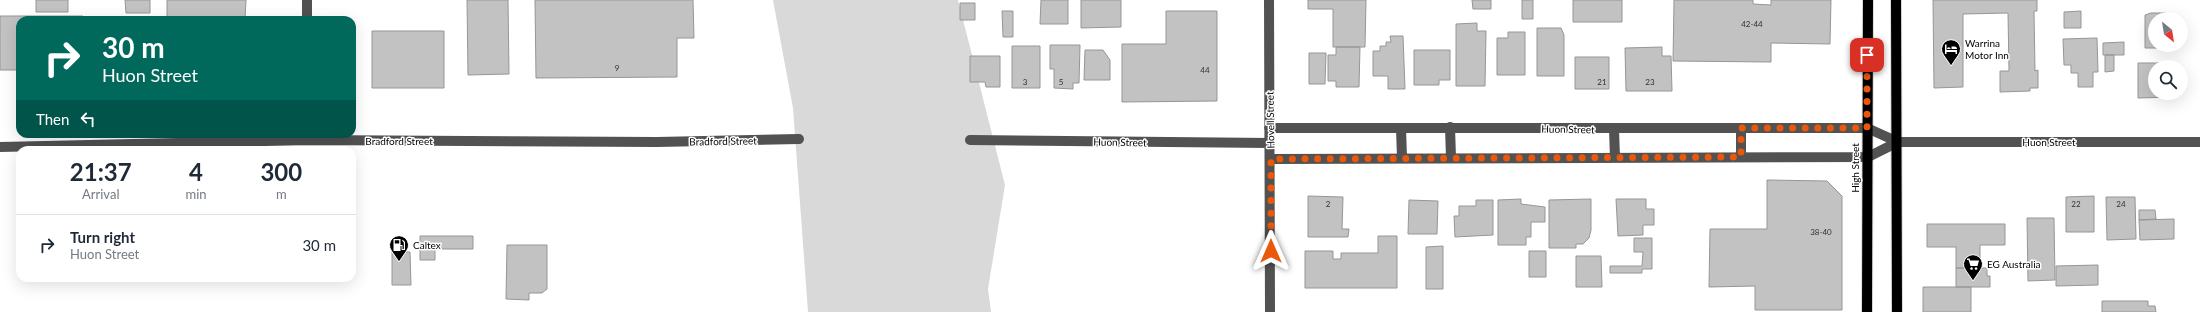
<!DOCTYPE html>
<html lang="en">
<head>
<meta charset="utf-8">
<style>
  :root { --surface:#fff; --page:#f2f2f3; --text:#1f2937; --muted:#747a83; --line:#e0e1e3 }
  body { margin:0; font-family:Lato,sans-serif; background:var(--page); color:var(--text); height:100vh; display:flex; flex-direction:column; font-size:15px; white-space:nowrap }
  * { box-sizing:border-box; margin:0 }
  p { font-size:13px; color:var(--muted) }
  .icon { flex:none; width:22px; height:22px; fill:none; stroke:currentColor; stroke-width:2; stroke-linecap:round; stroke-linejoin:round }
  .map { position:relative; flex:1; overflow:hidden }
  .panel { position:absolute; left:16px; top:146px; width:340px; height:136px; display:flex; flex-direction:column; background:var(--surface); border-radius:12px; box-shadow:0 4px 16px #0002 }
  .panel>* { flex:none }
  .top-card { position:absolute; left:16px; top:16px; width:340px; height:122px; border-radius:12px; box-shadow:0 4px 16px #0002; background:#00695c; color:#fff; overflow:hidden }
  .needle { width:26px; rotate:150deg }
  .fabs { position:absolute; left:2148px; top:12px; display:grid; gap:8px }
  .fabs a { display:grid; place-items:center; width:40px; height:40px; border-radius:50%; background:var(--surface); box-shadow:0 4px 16px #0002; font-size:20px }
  .pin { position:absolute; display:grid; place-items:center; width:34px; height:34px; color:#fff; margin:-17px; border-radius:8px; box-shadow:0 2px 6px #0006 }
  .me { position:absolute; width:44px; margin:-22px; rotate:0deg; stroke-linejoin:round; filter:drop-shadow(0 0 3px #0008) }
  .turn { display:flex; align-items:center; gap:14px; height:84px; padding:0 20px; font-size:18px }
  .turn .icon { width:52px; height:52px; stroke-width:2.5 }
  .turn b { display:block; font-size:28px; line-height:34px }
  .then { display:flex; align-items:center; height:38px; padding:0 20px; background:#0003; gap:8px; font-size:15px }
  .eta { display:flex; justify-content:space-evenly; align-items:center; height:68px; text-align:center }
  .eta b { font-size:24px; font-weight:700; line-height:28px }
  ul { padding:0; list-style:none }
  li { display:flex; align-items:center; gap:12px; height:60px; padding:0 20px; border-top:1px solid var(--line) }
  li div { flex:1 }
  li b { display:block; font-size:15px }
  li em { font-style:normal }
  .map>svg:first-child { display:block }
</style>
</head>
<body>
<div class="map">
<svg width="2200" height="312" viewBox="0 0 2200 312">
  <rect width="100%" height="100%" fill="#fff"/>
  <path fill="#d9d9d9" d="M773,0H958L1005,185L988,289L991,312H808L793,108Z"/>
  <path fill="#c2c2c2" stroke="#969696" d="M36,0H68V12H36Z
    M125,0H150V13H126Z
    M167,0H246L245,20H167Z
    M467,0H508L509,74L468,75Z
    M535,0H693L694,38H677V77L536,78Z
    M1041,0H1068V24H1040Z
    M1081,0H1121V27L1081,28Z
    M1308,0H1366L1365,47H1333V9H1308Z
    M1472,0H1491V9H1473Z
    M1522,0H1533V19H1522Z
    M1573,0H1622V22H1573Z
    M1674,0H1753V4L1771,5V0H1831L1830,44L1771,43V62L1673,61Z
    M1933,0H2037V11H2034L2035,71L2038,70V88H2030V91L2000,92V71H2009L2008,13L1963,14V87L1934,88Z
    M960,3H975V20H960Z
    M1002,11H1013V37H1003Z
    M1166,11H1217V101L1122,102V44H1166Z
    M2081,11V28H2064V12Z
    M2151,13H2170V19H2155V45H2174V48H2145V15Z
    M0,16H83V20H20V70H0Z
    M1477,23V31H1486L1485,86H1456V24Z
    M1537,28H1561L1564,35V76H1537Z
    M372,31H444V88H372Z
    M1508,32H1525V75H1497V38H1508Z
    M1390,36H1403L1405,89H1388V76H1373V51H1380V46H1386V42H1391Z
    M2097,38L2098,72H2093V87H2078V73H2071V65H2064L2063,39Z
    M2124,42V55H2103V43Z
    M1050,45H1080L1079,83H1073V89L1054,88V69H1050Z
    M1012,46H1040V88H1012Z
    M1336,47H1360L1359,87H1336V81H1328V55H1336Z
    M1662,47V56H1671L1672,91H1626L1625,48Z
    M1085,50H1103L1110,60V80H1084Z
    M1414,50H1450V80H1439V85H1414Z
    M1309,53H1326L1325,84H1309Z
    M2105,55H2114V71L2105,72Z
    M970,56H1000V87H986L985,82H970Z
    M1575,57H1609V89H1575Z
    M2138,63H2159V67H2155V93H2174V97L2138,98Z
    M1767,180L1827,181L1842,196V310H1755V286L1709,287L1710,229H1767Z
    M1308,196L1343,197L1342,229H1349L1348,237H1308Z
    M2094,196V232H2066V197Z
    M2106,197H2135L2136,239L2107,240Z
    M1521,199V204L1545,207V222H1531V237H1526V245H1498V200Z
    M1591,199V230L1589,238L1583,244H1576V248H1549V200Z
    M1616,199H1646V209H1654V225H1643V235L1618,236Z
    M1409,200L1438,201L1437,234H1408Z
    M1476,200H1493V235L1455,237L1454,216H1459V206H1476Z
    M2139,210H2155L2156,219L2139,220Z
    M2027,218H2054L2055,280L2028,281Z
    M2174,219V239L2140,240L2139,220Z
    M1927,224H2005V245H1980V268H1956V247H1927Z
    M420,236H473V249H435V260H420Z
    M1378,236H1397V288H1305V251H1333V259H1341V253H1378Z
    M1634,238H1652V269H1642V273H1610V266H1642L1643,252H1634Z
    M507,245H547V289L542,293H529V300L506,299Z
    M1443,246V289H1426V247Z
    M1529,251H1546V277H1529Z
    M392,252H410L411,285H392Z
    M1576,256H1601L1602,287H1576Z
    M2098,265V285L2056,286V266Z
    M1956,268H1987V276H1990V287H1956Z
    M1923,287H1971V312H1923Z
    M2102,301H2148V306H2155L2156,312H2102Z"/>
  <g fill="none" stroke-linecap="round" stroke-linejoin="round">
    <g stroke="#dbdbdb" stroke-width="12">
      <path id="major" d="M1896,0L1897,312
        M1867,312L1868,0"/>
    </g>
    <path stroke="#525252" stroke-width="10" d="M1269,0L1270,312
      M307,20V0
      M1450,127L1451,158
      M1269,128H1867L1898,142
      M1401,128L1402,158
      M1741,128V157
      M1614,129L1615,158
      M970,140L1270,143
      M0,147L307,140L657,142L799,139
      M1271,159L1868,157L1898,142H2200"/>
    <use href="#major" stroke="#000" stroke-width="10"/>
  </g>
  <g fill="none" stroke-linecap="round" stroke-linejoin="round">
    <path stroke="#ea580c" stroke-width="7" stroke-dasharray="0 12.6" d="M1271,251V159L1741,157V128H1867V55"/>
  </g>
  <defs>
    <g id="hotel-pin" transform="scale(1)"><path d="M0 17L-7.5 6A9.5 9.5 0 1 1 7.5 6Z" fill="#000" stroke="#fff"/><path d="M-6-4.5h1.5V1H6V5H4.5V3h-9V5H-6ZM-4 0a1.8 1.8 0 1 1 3.6 0ZM.5 0V-2.5h3Q6-2.5 6 0Z" fill="#fff"/></g>
    <g id="fuel-pin" transform="scale(1)"><path d="M0 17L-7.5 6A9.5 9.5 0 1 1 7.5 6Z" fill="#000" stroke="#fff"/><path d="M-5.5-6h7V0h2V4h1.3V-2.5L3-4.5l.8-.8L6-3V5H2.5V1h-1V6h-7ZM-4.2-4.7v3.2H.2V-4.7Z" fill="#fff"/></g>
    <g id="supermarket-pin" transform="scale(1)"><path d="M0 17L-7.5 6A9.5 9.5 0 1 1 7.5 6Z" fill="#000" stroke="#fff"/><path d="M-6-5.5h2.5l.6 2H6L4.5 2H-2.5L-4.4-4H-6ZM-1.5 3.2a1.3 1.3 0 1 0 .1 0ZM3 3.2a1.3 1.3 0 1 0 .1 0Z" fill="#fff"/></g>
  </defs>
  <g fill-rule="evenodd">
    <use href="#hotel-pin" x="1951" y="49"/>
    <use href="#fuel-pin" x="399" y="245"/>
    <use href="#supermarket-pin" x="1973" y="264"/>
  </g>
  <g text-anchor="middle" dominant-baseline="central" stroke-width="3" stroke-linejoin="round" paint-order="stroke">
    <g font-size="8" fill="#303030">
      <text x="1752" y="24">42-44</text>
      <text x="617" y="68">9</text>
      <text x="1205" y="70">44</text>
      <text x="1025" y="82">3</text>
      <text x="1061" y="82">5</text>
      <text x="1602" y="82">21</text>
      <text x="1650" y="82">23</text>
      <text x="1328" y="204">2</text>
      <text x="2076" y="204">22</text>
      <text x="2121" y="204">24</text>
      <text x="1821" y="232">38-40</text>
    </g>
    <g font-size="10" fill="#000" stroke="#fff" text-anchor="start">
      <text x="1965" y="43">Warrina<tspan x="1965" dy="12">Motor Inn</tspan></text>
      <text x="413" y="245">Caltex</text>
      <text x="1987" y="264">EG Australia</text>
    </g>
    <g font-size="10" fill="#000" stroke="#fff">
      <text transform="translate(1270 120) rotate(-91)">Hovell Street</text>
      <text transform="translate(1568 129) rotate(1)">Huon Street</text>
      <text x="399" y="141">Bradford Street</text>
      <text transform="translate(723 141) rotate(-1)">Bradford Street</text>
      <text transform="translate(1120 142) rotate(1)">Huon Street</text>
      <text x="2049" y="142">Huon Street</text>
      <text transform="translate(1855 168) rotate(-90)">High Street</text>
    </g>
  </g>
</svg>
<div class="fabs">
<a><svg class="needle" viewBox="-14 -14 28 28"><path d="M0-13l5 13h-10z" fill="#e53935"/><path d="M0 13l5-13h-10z" fill="#747a83"/></svg></a>
<a><svg class="icon" aria-label="search" viewBox="0 0 24 24"><circle cx="10" cy="10" r="6"/><path d="M15 15l6 6"/></svg></a>
</div>
<div class="pin" style="left:1867px;top:55px;background:#d93025"><svg class="icon" aria-label="arrive" viewBox="0 0 24 24"><path d="M6 21V4h12l-3 4 3 4H6"/></svg></div>
<svg class="me" style="left:1271px;top:251px" viewBox="-20 -20 40 40"><path d="M0-17L14 15 0 8-14 15z" fill="#ea580c" stroke="#fff" stroke-width="4"/></svg>
<div class="top-card">
<div class="turn"><svg class="icon" aria-label="right" viewBox="0 0 24 24"><path d="M7 20v-9h11M14 6l5 5-5 5"/></svg><div><b>30 m</b>Huon Street</div></div>
<div class="then">Then<svg class="icon" aria-label="left" viewBox="0 0 24 24"><path d="M17 20v-9H6M10 6l-5 5 5 5"/></svg></div>
</div>
<section class="panel">
<div class="eta">
<div><b>21:37</b><p>Arrival</p></div>
<div><b>4</b><p>min</p></div>
<div><b>300</b><p>m</p></div>
</div>
<ul>
<li><svg class="icon" aria-label="right" viewBox="0 0 24 24"><path d="M7 20v-9h11M14 6l5 5-5 5"/></svg><div><b>Turn right</b><p>Huon Street</p></div><em>30 m</em></li>
</ul>
</section>
</div>
</body>
</html>
